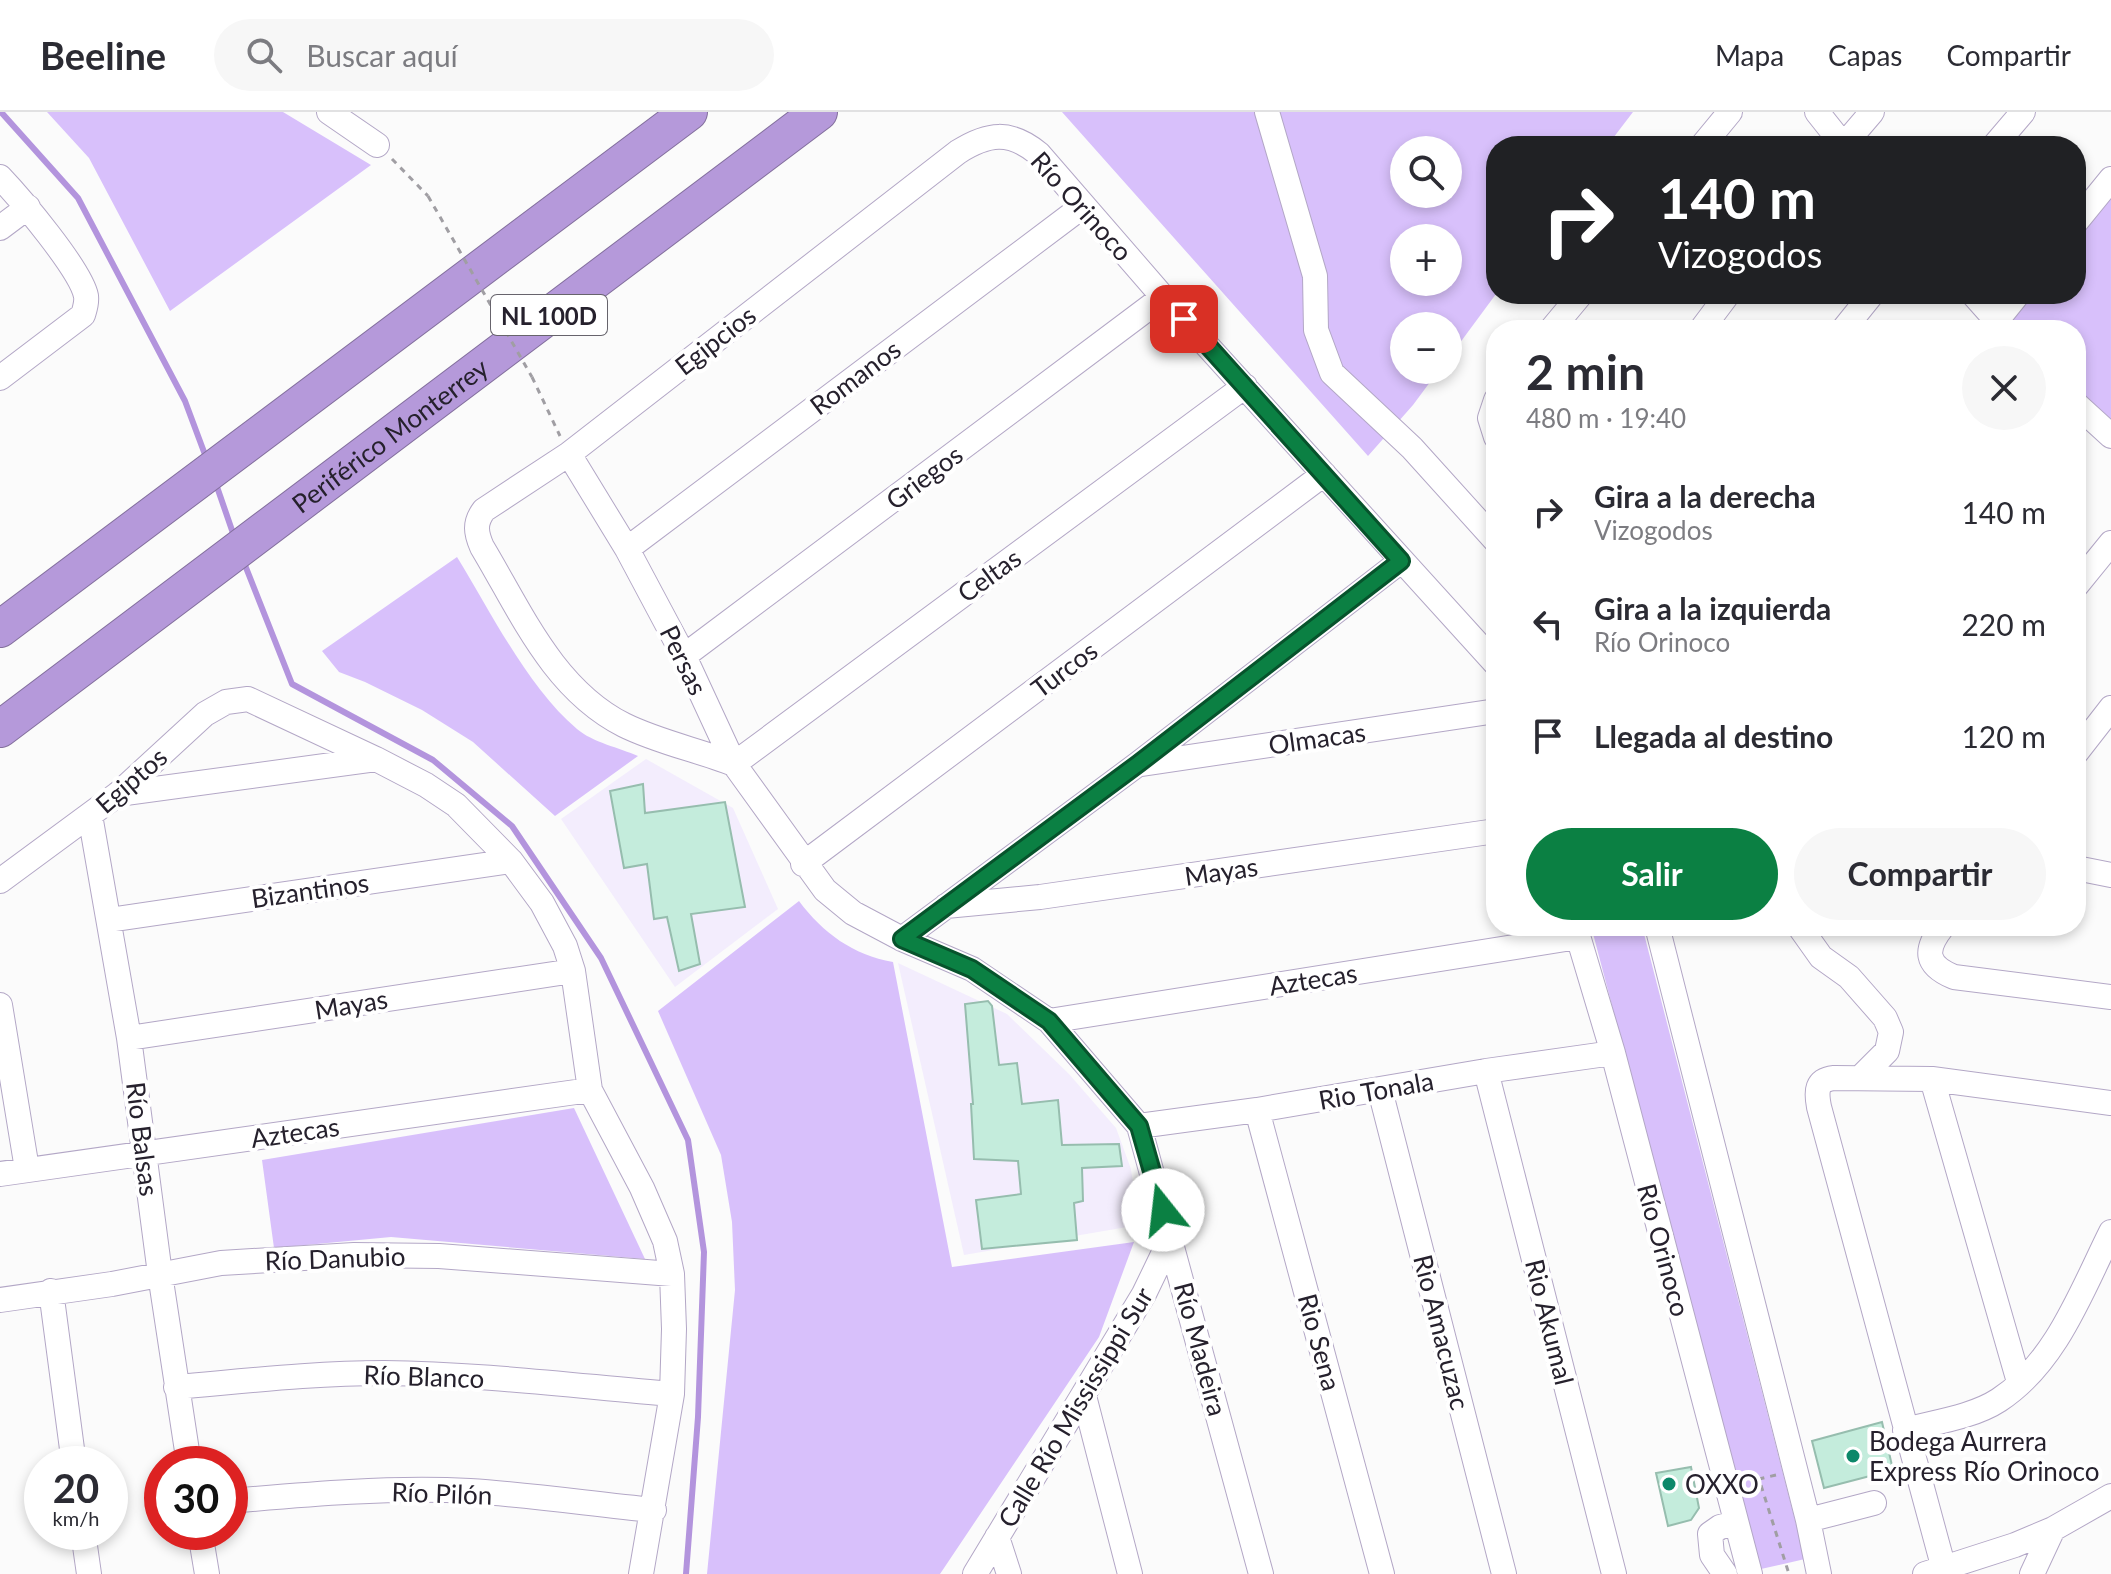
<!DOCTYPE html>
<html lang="es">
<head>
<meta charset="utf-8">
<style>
  :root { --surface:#fff; --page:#f7f7f7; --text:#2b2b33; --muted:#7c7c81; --line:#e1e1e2; --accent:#0b8043 }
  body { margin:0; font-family:Lato,sans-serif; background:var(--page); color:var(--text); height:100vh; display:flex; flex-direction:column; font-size:30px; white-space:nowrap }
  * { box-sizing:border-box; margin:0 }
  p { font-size:26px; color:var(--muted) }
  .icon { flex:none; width:44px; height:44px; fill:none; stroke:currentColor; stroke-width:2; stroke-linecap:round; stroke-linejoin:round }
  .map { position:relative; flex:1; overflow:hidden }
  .sheet { position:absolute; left:1486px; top:208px; width:600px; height:616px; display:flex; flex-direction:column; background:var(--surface); border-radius:32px; box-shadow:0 4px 12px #0003 }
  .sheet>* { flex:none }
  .hud { position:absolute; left:1486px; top:24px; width:600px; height:168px; border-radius:32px; box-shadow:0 4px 12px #0003; background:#202124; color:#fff; overflow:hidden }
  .controls { position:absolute; left:1390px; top:24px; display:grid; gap:16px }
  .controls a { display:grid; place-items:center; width:72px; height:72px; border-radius:50%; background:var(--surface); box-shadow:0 4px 12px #0003; font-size:40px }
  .speed { position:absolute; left:24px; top:1334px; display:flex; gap:16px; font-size:40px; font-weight:700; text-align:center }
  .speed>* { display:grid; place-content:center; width:104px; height:104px; border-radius:50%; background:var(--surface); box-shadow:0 4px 12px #0003; line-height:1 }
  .speed small { font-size:20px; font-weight:400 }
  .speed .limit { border:12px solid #d22; background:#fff; color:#111 }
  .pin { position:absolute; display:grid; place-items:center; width:68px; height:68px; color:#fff; margin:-34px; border-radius:16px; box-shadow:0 4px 12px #0006 }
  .me { position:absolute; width:88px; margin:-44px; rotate:344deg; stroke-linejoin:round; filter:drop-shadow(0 0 6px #0008) }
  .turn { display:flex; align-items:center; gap:28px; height:168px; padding:0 40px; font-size:36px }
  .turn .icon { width:104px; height:104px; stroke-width:2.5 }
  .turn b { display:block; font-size:56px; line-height:68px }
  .round { display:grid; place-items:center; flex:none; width:84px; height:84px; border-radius:42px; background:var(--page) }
  .overview { display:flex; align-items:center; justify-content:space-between; height:136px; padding:0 40px }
  h1 { font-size:48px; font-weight:700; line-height:60px }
  .action { display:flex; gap:16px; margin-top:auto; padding:16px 40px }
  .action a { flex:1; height:92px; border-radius:48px; background:var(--accent); color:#fff; font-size:32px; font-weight:700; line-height:92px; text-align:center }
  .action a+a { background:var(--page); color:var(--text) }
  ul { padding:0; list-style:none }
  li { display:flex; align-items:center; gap:24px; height:112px; padding:0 40px }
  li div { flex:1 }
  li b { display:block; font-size:30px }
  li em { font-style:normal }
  header { display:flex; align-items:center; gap:48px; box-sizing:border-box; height:112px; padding:0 40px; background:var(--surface); border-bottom:2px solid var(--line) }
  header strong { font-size:38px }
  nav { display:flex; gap:44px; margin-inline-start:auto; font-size:28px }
  .search { width:560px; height:72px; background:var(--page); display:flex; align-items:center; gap:20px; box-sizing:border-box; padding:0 28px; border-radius:44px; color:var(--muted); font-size:30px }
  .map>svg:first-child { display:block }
</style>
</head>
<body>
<header>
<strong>Beeline</strong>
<div class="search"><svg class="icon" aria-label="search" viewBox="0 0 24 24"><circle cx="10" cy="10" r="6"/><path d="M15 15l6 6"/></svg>Buscar aquí</div>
<nav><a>Mapa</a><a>Capas</a><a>Compartir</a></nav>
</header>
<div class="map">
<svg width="2111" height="1462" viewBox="0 0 2111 1462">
  <rect width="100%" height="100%" fill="#fbfbfb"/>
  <path fill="#f3edfd" d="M646,647L733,696L778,797L675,875L561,707Z
    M898,851L1007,902L1069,962L1116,1016L1131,1057L1139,1113L964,1143Z"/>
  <path fill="#d8c0fb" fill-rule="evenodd" d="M47,0H283L371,53L170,199L89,46Z
    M1062,0H1633L1607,34H1496V182L1448,247V214H1404V258H1439L1413,293L1368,344ZM1404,38H1448V82H1404ZM1404,126H1448V170H1404Z
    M2111,77V319L2076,286V218H2011L2013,198L2025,182H2076V120Z
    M457,445C491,500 528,576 577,617C592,630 620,636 638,644L555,704L473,630L422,598L365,570L339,560L322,539Z
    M799,789C823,821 853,843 893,850L952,1155L1134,1130L1099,1225L940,1462H707L735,1178L732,1110L721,1043L658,899Z
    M1591,814H1642L1805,1447L1761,1457Z
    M574,996L645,1147L391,1125L274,1136L262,1048Z"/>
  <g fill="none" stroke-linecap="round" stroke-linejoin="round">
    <path stroke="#b394dd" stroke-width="6" d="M1,0L78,86L185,289L207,348
      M215,369L235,427
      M243,448L292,572L433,648L512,714L601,846L688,1028L704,1140L698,1305L686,1462"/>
  </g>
  <path fill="#c4ecdc" stroke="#96bdae" stroke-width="2" d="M643,672L645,701L725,690L745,795L691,802L700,852L679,859L667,805L654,807L647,752L624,756L610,679Z
    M988,889L992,894L999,953L1017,951L1022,992L1058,988L1062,1033L1119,1032L1122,1054L1082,1056L1083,1089L1074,1091L1077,1128L982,1137L976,1088L1021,1082L1018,1049L974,1047L971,992H973L965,892Z
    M1882,1310L1893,1358L1824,1376L1812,1329Z
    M1691,1355L1699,1396L1691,1408L1668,1414L1656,1361Z"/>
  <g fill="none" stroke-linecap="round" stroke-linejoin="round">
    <g stroke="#b3a7c6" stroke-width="26">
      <path id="minor" d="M329,0L377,33
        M1267,0L1315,164L1316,218L1332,261L1412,336L1496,429
        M1817,0L1844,34
        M1702,34L1730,0
        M1843,34L1872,0
        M1994,34L2023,0
        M0,65C20,86 81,158 86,184C87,191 85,196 83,203L0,266
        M2076,110L2111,67
        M0,116L28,95
        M1973,182L2005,218
        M1551,218L1581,182
        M1701,218L1728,182
        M1843,218L1872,182
        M1989,218L2018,182
        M1496,288L1490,306L1496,325
        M2076,292L2111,324
        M569,342L627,437L684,544L734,652L825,778L853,801L902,827L972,857L1049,909L1139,1014L1261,1462
        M627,437L1083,94
        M2076,474L2111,431
        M684,544L1163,185
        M2076,641L2111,596
        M734,652C698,638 658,630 624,613C553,577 521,500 482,435C476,421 474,411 484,398L569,342L958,40C988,21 1010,18 1039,42L1163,185L1496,552
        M734,652L1245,274
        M1142,652L1496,599
        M118,682L376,647
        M90,703L129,926L160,1162L189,1352
        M803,752L1324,362
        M2076,756L2111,763
        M0,769L118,682L205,602L226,590L248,587L376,647L426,673L456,693L511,749L542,791L565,834L573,859L590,978L642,1076L665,1129L672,1162L674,1217L672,1282L641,1462
        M946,794L1040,785L1496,719
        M109,808L511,749
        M1575,814L1613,941L1750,1462
        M1657,814L1808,1408L1819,1462
        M1799,814L1821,845L1849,865L1885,906L1891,920L1887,939L1860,966
        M1943,814C1924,838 1925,853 1954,865L2111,885
        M902,827L1138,652L1401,449
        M0,893L27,1057
        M1049,909L1578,825
        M129,926L573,859
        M1486,959L1614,1462
        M1932,967L2019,1270
        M1380,978L1504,1462
        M1257,998L1382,1462
        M1139,1014L1257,998L1486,959L1613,941
        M0,1062L590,978
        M51,1179L74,1352
        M0,1188L112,1172L221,1151L354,1143L439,1144L672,1162
        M176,1275C246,1269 315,1261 384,1261C480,1262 576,1274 672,1282
        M1084,1284L1130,1462
        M1905,1318C1935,1310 1973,1305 1999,1288C2056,1251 2082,1178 2111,1120
        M230,1389C310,1382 390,1375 470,1379C531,1383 592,1392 654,1398
        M1808,1408L1874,1391
        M83,1420L89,1462
        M200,1420L207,1462
        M997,1425L1009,1462
        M1944,1457L1819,995C1816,979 1816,968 1834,966L1932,967L2111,991
        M975,1462L1144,1182L1171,1126
        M1725,1462L1712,1443L1710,1422L1720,1415L1736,1411
        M1925,1462L2015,1433L2053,1417L2111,1384
        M2032,1462L2053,1417"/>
    </g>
    <g stroke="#836f9d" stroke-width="38">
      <g id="highway">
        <path d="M0,517L689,0"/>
        <path id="s1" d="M0,617L819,0"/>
      </g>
    </g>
    <path stroke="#a09ea3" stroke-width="3" stroke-dasharray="6 6" stroke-linecap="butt" d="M392,47L428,84
      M532,265L560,324
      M1776,1363L1759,1367L1789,1462"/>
    <use href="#minor" stroke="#fff" stroke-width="24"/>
    <use href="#highway" stroke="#b599da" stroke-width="36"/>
    <path stroke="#a09ea3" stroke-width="3" stroke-dasharray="6 6" stroke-linecap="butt" d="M428,84L532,265"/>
  </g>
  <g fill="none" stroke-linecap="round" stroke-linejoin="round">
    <g stroke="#07532c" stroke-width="20">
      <path id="route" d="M1163,1098L1139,1014L1049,909L972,857L902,827L1138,652L1401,449L1184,207"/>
    </g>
    <use href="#route" stroke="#0b8043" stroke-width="14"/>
  </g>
  <g fill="#0c886a" stroke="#fff" stroke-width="3">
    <circle cx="1853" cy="1344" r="8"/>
    <circle cx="1669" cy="1372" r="8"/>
  </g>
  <g text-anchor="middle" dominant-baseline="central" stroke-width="8" stroke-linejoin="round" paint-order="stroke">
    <rect fill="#fff" stroke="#67646c" stroke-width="2" x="491" y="183" width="116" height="40" rx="6"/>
    <g font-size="24" font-weight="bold" fill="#26212d">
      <text x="549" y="203">NL 100D</text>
    </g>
    <g font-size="26" fill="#26212d" stroke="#fff">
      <text transform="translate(1082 94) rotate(48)">Río Orinoco</text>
      <text transform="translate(715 228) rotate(-38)">Egipcios</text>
      <text transform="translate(855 265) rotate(-37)">Romanos</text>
      <text stroke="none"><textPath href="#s1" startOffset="488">Periférico Monterrey</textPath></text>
      <text transform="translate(924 365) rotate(-37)">Griegos</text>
      <text transform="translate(989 463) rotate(-36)">Celtas</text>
      <text transform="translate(684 548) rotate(64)">Persas</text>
      <text transform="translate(1064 557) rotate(-37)">Turcos</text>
      <text transform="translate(1317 626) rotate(-8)">Olmacas</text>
      <text transform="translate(131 668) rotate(-41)">Egiptos</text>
      <text transform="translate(1221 759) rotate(-8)">Mayas</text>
      <text transform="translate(310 778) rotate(-8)">Bizantinos</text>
      <text transform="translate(1313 867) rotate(-9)">Aztecas</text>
      <text transform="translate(351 892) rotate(-9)">Mayas</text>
      <text transform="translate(1376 978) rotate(-10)">Rio Tonala</text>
      <text transform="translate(295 1020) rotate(-8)">Aztecas</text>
      <text transform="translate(143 1027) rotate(83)">Río Balsas</text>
      <text transform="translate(1664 1138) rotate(75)">Río Orinoco</text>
      <text transform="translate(335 1146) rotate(-2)">Río Danubio</text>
      <text transform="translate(1550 1210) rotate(76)">Rio Akumal</text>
      <text transform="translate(1442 1220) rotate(76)">Rio Amacuzac</text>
      <text transform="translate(1320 1230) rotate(75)">Rio Sena</text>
      <text transform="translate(1201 1237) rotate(75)">Río Madeira</text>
      <text transform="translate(424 1264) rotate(2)">Río Blanco</text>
      <text transform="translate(1075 1295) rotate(-59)">Calle Río Mississippi Sur</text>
      <text transform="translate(442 1381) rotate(2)">Río Pilón</text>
    </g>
    <g font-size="26" fill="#26212d" stroke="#fff" text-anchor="start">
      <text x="1869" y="1329">Bodega Aurrera<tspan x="1869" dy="30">Express Río Orinoco</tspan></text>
      <text x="1685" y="1372">OXXO</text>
    </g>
  </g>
</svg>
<div class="controls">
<a><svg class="icon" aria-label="search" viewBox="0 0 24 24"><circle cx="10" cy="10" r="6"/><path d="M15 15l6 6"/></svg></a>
<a>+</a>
<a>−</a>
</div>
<div class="speed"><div>20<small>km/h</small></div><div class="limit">30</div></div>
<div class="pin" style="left:1184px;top:207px;background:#d93025"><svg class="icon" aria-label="arrive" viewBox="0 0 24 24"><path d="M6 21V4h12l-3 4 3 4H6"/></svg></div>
<svg class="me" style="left:1163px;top:1098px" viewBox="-20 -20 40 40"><circle r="19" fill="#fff"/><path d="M0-13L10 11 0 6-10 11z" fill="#0b8043"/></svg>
<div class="hud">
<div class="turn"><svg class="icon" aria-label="right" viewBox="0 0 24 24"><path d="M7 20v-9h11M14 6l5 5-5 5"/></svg><div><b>140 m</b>Vizogodos</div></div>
</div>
<section class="sheet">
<div class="overview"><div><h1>2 min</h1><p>480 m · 19:40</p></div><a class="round"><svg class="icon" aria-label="close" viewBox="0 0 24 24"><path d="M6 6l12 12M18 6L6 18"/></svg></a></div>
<ul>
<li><svg class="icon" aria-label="right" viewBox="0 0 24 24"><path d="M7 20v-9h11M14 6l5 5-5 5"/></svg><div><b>Gira a la derecha</b><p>Vizogodos</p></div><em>140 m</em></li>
<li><svg class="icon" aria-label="left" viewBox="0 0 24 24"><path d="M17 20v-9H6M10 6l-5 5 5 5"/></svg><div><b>Gira a la izquierda</b><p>Río Orinoco</p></div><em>220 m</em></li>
<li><svg class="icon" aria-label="arrive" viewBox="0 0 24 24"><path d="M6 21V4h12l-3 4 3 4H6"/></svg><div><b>Llegada al destino</b></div><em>120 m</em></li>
</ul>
<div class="action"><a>Salir</a><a>Compartir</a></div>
</section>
</div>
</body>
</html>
